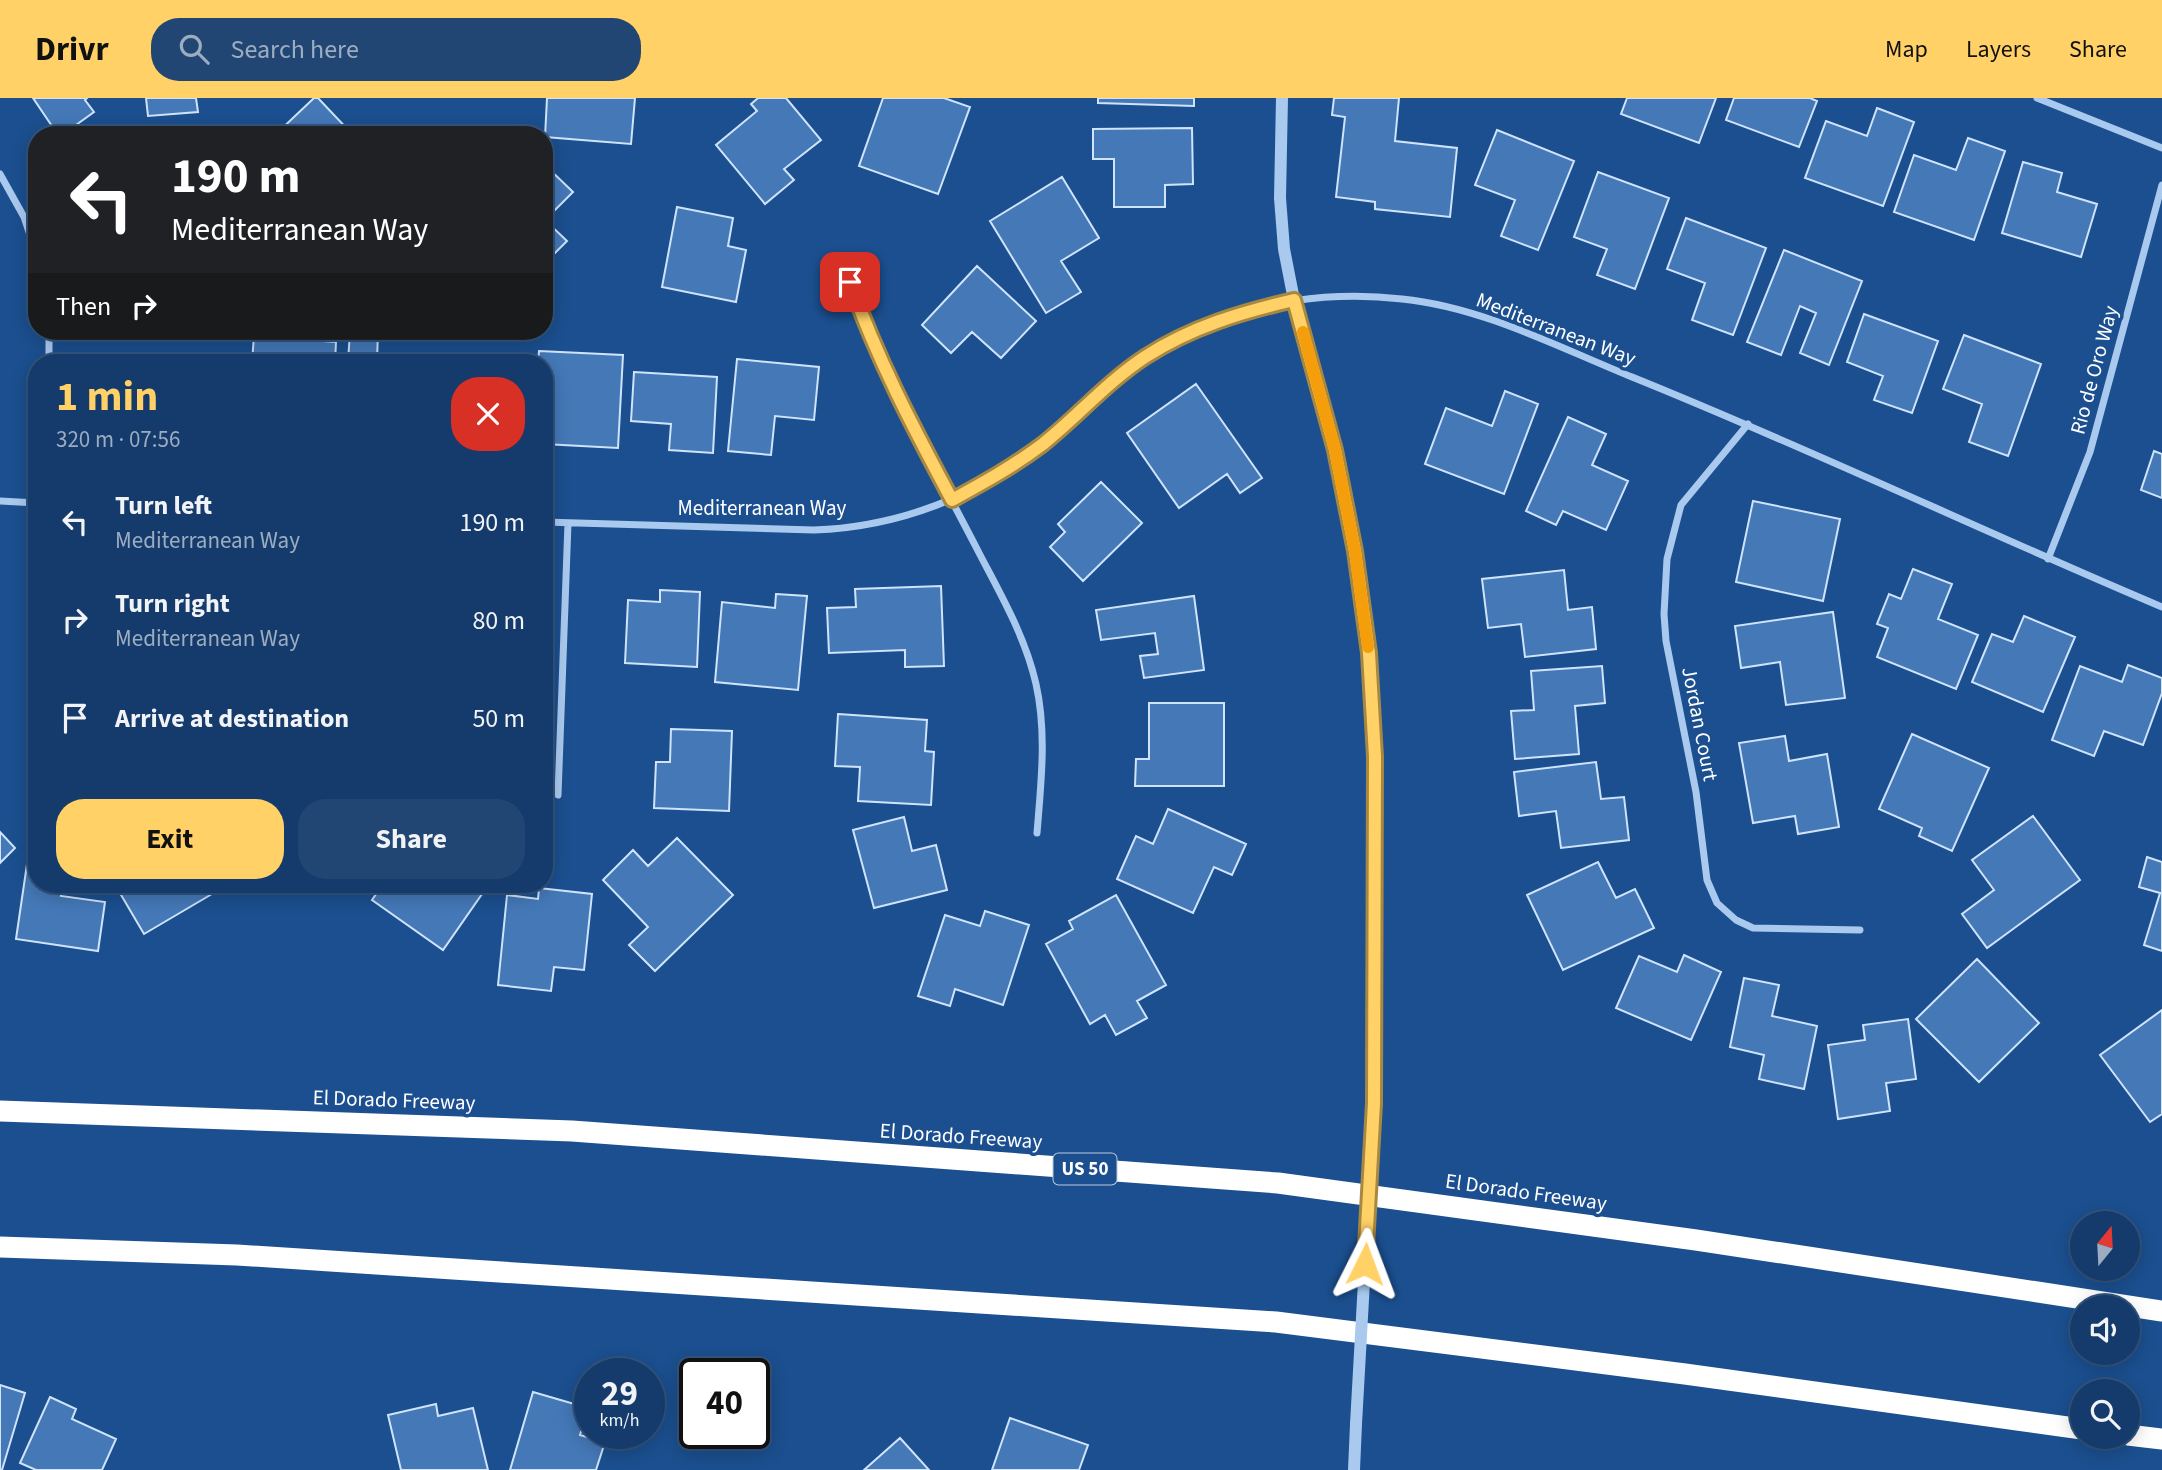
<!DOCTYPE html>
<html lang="en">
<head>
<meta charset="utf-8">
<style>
  :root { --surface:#143b6b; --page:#214673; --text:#f1f3f6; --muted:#9dadc1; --line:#33557e; --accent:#ffd166 }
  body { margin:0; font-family:"Source Sans 3",sans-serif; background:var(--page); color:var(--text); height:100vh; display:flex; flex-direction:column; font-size:26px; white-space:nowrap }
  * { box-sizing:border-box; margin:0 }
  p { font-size:23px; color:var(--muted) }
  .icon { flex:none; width:38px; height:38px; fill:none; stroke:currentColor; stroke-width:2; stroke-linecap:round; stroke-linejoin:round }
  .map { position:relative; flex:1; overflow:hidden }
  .sheet { position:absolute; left:28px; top:256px; width:525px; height:539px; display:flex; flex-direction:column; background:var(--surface); border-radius:28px; box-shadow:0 4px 18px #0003,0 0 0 2px var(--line) }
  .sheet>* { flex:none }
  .top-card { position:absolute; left:28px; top:28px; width:525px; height:214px; border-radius:28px; box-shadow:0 4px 18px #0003,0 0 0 2px var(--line); background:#202124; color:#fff; overflow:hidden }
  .needle { width:46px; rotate:18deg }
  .fabs { position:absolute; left:2070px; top:1113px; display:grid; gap:14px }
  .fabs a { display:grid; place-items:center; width:70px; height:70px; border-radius:50%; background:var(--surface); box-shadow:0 4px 18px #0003,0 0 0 2px var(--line); font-size:35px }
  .speed { position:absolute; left:574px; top:1260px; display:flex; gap:14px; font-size:35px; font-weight:700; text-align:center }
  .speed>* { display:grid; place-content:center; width:91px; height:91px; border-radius:50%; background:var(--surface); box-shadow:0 4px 18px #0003,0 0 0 2px var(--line); line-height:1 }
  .speed small { font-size:18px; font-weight:400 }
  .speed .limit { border:4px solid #111; border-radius:10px; background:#fff; color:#111 }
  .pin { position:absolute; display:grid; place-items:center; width:60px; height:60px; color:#fff; margin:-30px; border-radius:14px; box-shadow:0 4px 10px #0006 }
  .me { position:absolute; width:77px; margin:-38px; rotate:3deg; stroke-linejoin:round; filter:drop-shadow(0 0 5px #0008) }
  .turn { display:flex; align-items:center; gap:24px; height:147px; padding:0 28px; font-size:32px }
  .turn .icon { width:91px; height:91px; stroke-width:2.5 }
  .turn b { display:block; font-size:49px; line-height:60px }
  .then { display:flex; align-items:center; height:66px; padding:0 28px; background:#0003; gap:14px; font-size:26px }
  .round { display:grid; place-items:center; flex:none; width:74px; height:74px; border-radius:28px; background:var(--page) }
  .head { display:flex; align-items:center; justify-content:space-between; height:119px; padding:0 28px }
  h1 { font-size:42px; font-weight:700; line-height:52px; color:var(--accent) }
  .action { display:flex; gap:14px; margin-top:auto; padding:14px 28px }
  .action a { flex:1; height:80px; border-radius:28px; background:var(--accent); color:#111; font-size:28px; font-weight:700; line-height:80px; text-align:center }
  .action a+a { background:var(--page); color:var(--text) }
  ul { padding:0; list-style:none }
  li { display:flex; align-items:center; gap:21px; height:98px; padding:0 28px }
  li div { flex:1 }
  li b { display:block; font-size:26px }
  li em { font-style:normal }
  header { display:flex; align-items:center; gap:42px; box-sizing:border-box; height:98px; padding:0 35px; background:var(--accent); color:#111 }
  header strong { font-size:33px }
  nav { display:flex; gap:38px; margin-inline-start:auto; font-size:24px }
  .search { width:490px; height:63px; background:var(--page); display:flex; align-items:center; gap:18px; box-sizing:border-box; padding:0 24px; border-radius:28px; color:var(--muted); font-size:26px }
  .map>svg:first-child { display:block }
</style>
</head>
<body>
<header>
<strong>Drivr</strong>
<div class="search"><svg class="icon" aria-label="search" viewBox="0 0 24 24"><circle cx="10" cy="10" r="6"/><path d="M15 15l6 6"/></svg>Search here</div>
<nav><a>Map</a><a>Layers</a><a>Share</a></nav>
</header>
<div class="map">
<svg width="2162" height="1372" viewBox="0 0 2162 1372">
  <rect width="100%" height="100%" fill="#1b4f8f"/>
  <path fill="#4478b7" stroke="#cfe3fa" stroke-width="2" d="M33,0H87L85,2L94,14L62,37H58Z
    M146,0H196L198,14L148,18Z
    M314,0H318L353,37H275Z
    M547,0H635L631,46L545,39Z
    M758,0H786L821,42L784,71L794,82L765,106L716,47L757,13L751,6Z
    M883,0H944L970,9L938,96L859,68Z
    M1098,0H1194V8L1098,5Z
    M1334,0H1399L1395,43L1457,50L1450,119L1375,111V104L1336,99L1345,19L1332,17Z
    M1627,0H1716L1699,45L1621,16Z
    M1734,0H1810L1817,3L1799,49L1726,22Z
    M1877,10L1914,24L1883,108L1805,80L1826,23L1867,38Z
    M1192,30L1193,86L1165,87V109H1114V61H1093V31Z
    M1497,32L1574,63L1538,152L1501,138L1515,102L1475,87Z
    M1968,40L2005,53L1974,142L1894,114L1914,57L1956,72Z
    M2023,64L2062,75L2057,94L2097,106L2081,159L2002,135Z
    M544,66L573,94L545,122L567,143L544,166Z
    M1598,74L1669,100L1635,191L1597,177L1607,151L1574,139Z
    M1062,79L1099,140L1061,163L1081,194L1046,215L990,123Z
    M677,109L733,120L728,148L746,152L736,204L662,189Z
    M1686,120L1766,150L1733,237L1692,222L1705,185L1667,171Z
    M1784,152L1862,183L1829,267L1800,255L1816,215L1800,208L1781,257L1747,244Z
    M977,168L1036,223L1001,260L972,234L951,255L922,227Z
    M1864,216L1938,243L1912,315L1874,302L1883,278L1847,264Z
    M116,233H182L183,235L117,242Z
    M350,233L378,234L377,262L421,264H348Z
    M1964,237L2041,266L2008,358L1969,344L1982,306L1943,291Z
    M254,238L336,244L335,264H252Z
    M539,253L623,257L618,350L544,346V264H538Z
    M123,259L177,264H123Z
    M737,261L819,269L814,322L775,318L771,357L728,353Z
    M634,274L717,279L713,355L669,352L671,326L631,323Z
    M1196,286L1262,380L1240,395L1227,376L1179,410L1127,335Z
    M1505,293L1538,306L1504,396L1425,366L1446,310L1492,328Z
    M1568,319L1606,336L1592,367L1628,383L1606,432L1563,413L1556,427L1526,413Z
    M2154,353L2162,356V400L2141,392Z
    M1101,384L1142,425L1083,483L1050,449L1065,434L1058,426Z
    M1753,403L1840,421L1823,503L1736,484Z
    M1913,471L1952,486L1938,521L1978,537L1956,591L1877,559L1888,530L1877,526L1889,496L1901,501Z
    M1564,472L1568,512L1592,509L1596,551L1525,559L1521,526L1488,530L1482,481Z
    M941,488L944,568L905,569V552L829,555L827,510L856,509L855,491Z
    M660,492L700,494L697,569L625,565L628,502L660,504Z
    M776,496L807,498L798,592L715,584L722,504L775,510Z
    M1194,498L1204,572L1144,580L1140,558L1158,556L1155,535L1101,542L1096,512Z
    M1833,514L1845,600L1786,607L1780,564L1741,570L1735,528Z
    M2024,518L2075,539L2043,614L1972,584L1992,536L2013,544Z
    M2128,567L2162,580V595L2143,647L2104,633L2094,658L2052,642L2080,568L2122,584Z
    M1602,568L1605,605L1575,608L1579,656L1515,661L1511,613L1534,612L1531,573Z
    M1149,605H1224V688H1135L1136,661H1149Z
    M838,616L927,622L925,653L934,654L931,707L858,703L860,669L835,668Z
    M671,631L732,633L729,713L654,710L656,664H670Z
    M1912,636L1989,670L1952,753L1919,738L1922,730L1879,711Z
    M1785,638L1789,663L1827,656L1839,729L1798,736L1795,718L1753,725L1739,645Z
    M1596,664L1601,701L1624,699L1629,742L1561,750L1556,713L1519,718L1514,674Z
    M1168,711L1246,746L1232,777L1214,769L1193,815L1117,781L1136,738L1153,746Z
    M2033,718L2080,782L1987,850L1962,816L1994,792L1972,762Z
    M904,719L912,753L936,747L947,792L874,810L853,732Z
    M0,734L15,750L0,765Z
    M677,740L733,797L655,873L629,847L648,829L603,782L633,752L648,768Z
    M2147,759L2162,764V853L2144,847L2160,795L2139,789Z
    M1598,764L1616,800L1635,791L1654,830L1563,872L1527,797Z
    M27,766L37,767V786H63L61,798L105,804L98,853L16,841Z
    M123,786H206L212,796L144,836L117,790Z
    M383,786H489L443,852L372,802Z
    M539,790L592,796L584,872L554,869L551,893L498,887L507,797L538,801Z
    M1116,797L1166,887L1137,903L1147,920L1116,937L1105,917L1090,926L1046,846L1073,831L1069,823Z
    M985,813L1029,827L1003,907L955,891L950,908L918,898L945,817L980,828Z
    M1684,857L1721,874L1691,942L1616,910L1639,858L1677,874Z
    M1977,861L2039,925L1979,984L1916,921Z
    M1744,880L1779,887L1772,918L1817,928L1804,991L1759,981L1764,957L1730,949Z
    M2162,912V1016L2150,1024L2100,957Z
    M1908,921L1916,981L1886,985L1890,1013L1838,1021L1828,947L1865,942L1863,927Z
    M0,1287L25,1295L2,1372H0Z
    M533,1294L588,1310L580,1337L605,1344L596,1372H510Z
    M50,1299L76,1311L72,1321L116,1341L102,1372H36L20,1365Z
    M436,1306L438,1318L473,1310L488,1372H401L388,1317Z
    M1010,1320L1088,1347L1079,1372H992Z
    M900,1340L929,1372H864Z"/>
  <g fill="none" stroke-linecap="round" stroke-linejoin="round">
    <path stroke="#a9c9ee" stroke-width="7" d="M2037,0L2162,50
      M0,76L24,119L37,158
      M850,184C882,277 931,362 976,449C999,494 1025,537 1036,586C1047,635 1041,685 1037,735
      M49,233V264
      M1748,326L1681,407L1667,461L1664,516L1666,543L1696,694L1707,782L1717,805L1736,822L1753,830L1860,832
      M0,403L37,405
      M544,424L814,432C898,429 980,398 1045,344C1064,329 1081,310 1099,294C1126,270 1159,249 1192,233C1257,203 1330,193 1402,201C1482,209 1558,249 1632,279C1811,351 1984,434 2162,509
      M2048,461L2090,354L2162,87
      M558,697L568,425"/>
    <path stroke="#a9c9ee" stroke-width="12" d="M1282,0L1280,100L1284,151L1294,202L1335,352L1355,453L1369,555L1375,659L1374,1005
      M1354,1372L1356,1326"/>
    <path stroke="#fff" stroke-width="21" d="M0,1013L572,1033L1278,1085L1696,1142L2162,1213
      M0,1149L237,1157L1276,1224L1685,1276L2082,1331
      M2128,1337L2162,1341"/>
    <path stroke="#a9c9ee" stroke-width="12" d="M1356,1326L1374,1005"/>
  </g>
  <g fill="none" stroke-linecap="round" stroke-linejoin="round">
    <g stroke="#a68842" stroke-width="18">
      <path id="route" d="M850,184C877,261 914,331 952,402C983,385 1014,368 1043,346C1078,318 1107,284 1145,259C1191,229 1242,214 1294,202L1335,352L1355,453L1369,555L1375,659L1374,1005L1365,1166"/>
    </g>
    <use href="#route" stroke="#ffd166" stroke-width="12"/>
    <path stroke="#f59e0b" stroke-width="12" d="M1303,234L1335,352L1355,453L1368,549"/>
  </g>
  <g text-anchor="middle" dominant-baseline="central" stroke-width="7" stroke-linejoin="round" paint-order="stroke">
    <rect fill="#1b4f8f" stroke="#bbcadd" stroke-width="2" x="1053.5" y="1055.5" width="63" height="31" rx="5"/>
    <g font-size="19" font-weight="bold" fill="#fff">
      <text x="1085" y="1071">US 50</text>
    </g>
    <g font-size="21" fill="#fff" stroke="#1b4f8f">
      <text transform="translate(1556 231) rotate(21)">Mediterranean Way</text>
      <text transform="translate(2094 272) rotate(-75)">Rio de Oro Way</text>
      <text x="762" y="410">Mediterranean Way</text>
      <text transform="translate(1700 626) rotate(79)">Jordan Court</text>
      <text transform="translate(394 1002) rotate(2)">El Dorado Freeway</text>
      <text transform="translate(961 1038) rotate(4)">El Dorado Freeway</text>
      <text transform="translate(1526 1094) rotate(8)">El Dorado Freeway</text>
    </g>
  </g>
</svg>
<div class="fabs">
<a><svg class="needle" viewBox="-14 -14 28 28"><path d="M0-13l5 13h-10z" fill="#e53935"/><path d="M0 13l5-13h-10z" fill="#9dadc1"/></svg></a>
<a><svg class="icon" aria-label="sound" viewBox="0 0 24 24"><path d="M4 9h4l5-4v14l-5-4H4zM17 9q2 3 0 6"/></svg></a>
<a><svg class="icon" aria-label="search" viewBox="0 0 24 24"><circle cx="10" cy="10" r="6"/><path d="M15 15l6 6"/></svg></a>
</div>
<div class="speed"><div>29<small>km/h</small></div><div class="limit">40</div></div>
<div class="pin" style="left:850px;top:184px;background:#d93025"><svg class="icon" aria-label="arrive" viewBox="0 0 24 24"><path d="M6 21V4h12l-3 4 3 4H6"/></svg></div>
<svg class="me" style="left:1365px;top:1166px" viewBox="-20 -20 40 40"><path d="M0-17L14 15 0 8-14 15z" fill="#ffd166" stroke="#fff" stroke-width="4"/></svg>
<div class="top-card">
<div class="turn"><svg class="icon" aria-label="left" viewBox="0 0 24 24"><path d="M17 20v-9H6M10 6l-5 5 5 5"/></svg><div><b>190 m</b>Mediterranean Way</div></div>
<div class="then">Then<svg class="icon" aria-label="right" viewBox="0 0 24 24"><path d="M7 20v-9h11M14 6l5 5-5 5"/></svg></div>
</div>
<section class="sheet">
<div class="head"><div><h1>1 min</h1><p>320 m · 07:56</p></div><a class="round" style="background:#d93025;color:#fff"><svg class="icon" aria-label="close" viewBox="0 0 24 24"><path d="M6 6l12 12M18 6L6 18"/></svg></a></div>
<ul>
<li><svg class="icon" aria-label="left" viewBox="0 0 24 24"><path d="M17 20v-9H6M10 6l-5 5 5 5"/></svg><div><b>Turn left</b><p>Mediterranean Way</p></div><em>190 m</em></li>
<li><svg class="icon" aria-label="right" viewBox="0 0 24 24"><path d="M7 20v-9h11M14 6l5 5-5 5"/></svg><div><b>Turn right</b><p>Mediterranean Way</p></div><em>80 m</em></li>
<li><svg class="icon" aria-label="arrive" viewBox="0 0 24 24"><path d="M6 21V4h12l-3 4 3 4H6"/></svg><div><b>Arrive at destination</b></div><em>50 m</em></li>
</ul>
<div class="action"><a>Exit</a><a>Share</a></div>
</section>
</div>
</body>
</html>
